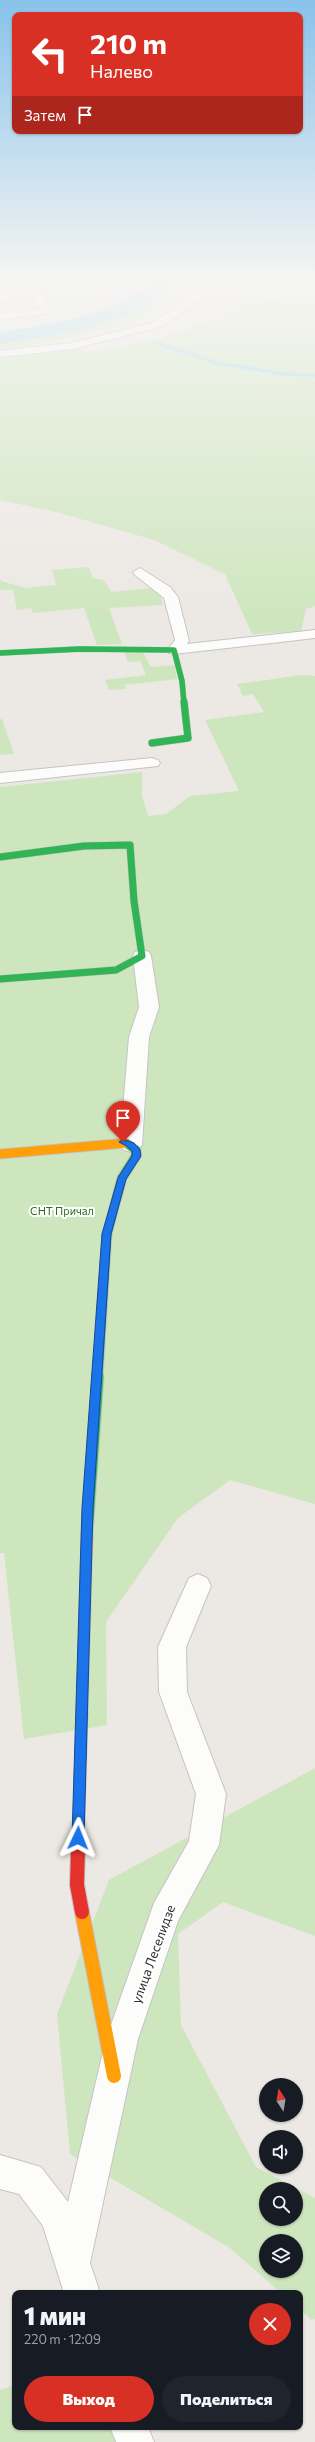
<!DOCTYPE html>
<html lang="ru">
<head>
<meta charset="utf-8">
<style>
  :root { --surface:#171b24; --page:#20242c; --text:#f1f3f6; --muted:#9ea1a6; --accent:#d93025 }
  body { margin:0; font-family:Commissioner,sans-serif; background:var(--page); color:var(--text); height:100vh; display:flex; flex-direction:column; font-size:15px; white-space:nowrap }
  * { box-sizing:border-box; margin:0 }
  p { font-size:13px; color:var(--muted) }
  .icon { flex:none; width:22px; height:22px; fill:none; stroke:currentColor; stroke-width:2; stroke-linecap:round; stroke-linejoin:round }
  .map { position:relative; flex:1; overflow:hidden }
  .side { position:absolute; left:12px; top:2290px; width:291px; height:140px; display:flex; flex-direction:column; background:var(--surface); border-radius:8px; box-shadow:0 1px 3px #0004 }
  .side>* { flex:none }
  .guide { position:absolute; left:12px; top:12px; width:291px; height:122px; border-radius:8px; box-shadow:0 1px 3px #0004; background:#d93025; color:#fff; overflow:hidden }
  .needle { width:26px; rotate:348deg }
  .controls { position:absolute; left:259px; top:2078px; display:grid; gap:8px }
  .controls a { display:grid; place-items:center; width:44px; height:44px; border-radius:50%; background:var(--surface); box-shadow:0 1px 3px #0004; font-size:20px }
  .pin { position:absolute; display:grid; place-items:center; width:34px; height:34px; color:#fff; margin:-41px -17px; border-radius:50% 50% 50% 0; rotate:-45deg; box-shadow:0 0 4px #0007 }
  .pin .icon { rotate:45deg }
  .me { position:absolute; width:44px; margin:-22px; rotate:2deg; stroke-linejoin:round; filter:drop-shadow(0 0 3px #0008) }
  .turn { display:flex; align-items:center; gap:14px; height:84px; padding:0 12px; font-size:18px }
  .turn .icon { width:52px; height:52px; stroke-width:2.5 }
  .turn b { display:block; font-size:28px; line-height:34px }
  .then { display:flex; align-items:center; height:38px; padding:0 12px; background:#0003; gap:8px; font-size:15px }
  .round { display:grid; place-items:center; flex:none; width:42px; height:42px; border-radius:21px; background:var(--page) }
  .summary { display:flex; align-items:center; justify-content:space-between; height:68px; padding:0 12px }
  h1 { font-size:24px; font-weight:800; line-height:30px }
  .button { display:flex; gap:8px; margin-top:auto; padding:8px 12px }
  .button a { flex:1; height:46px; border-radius:24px; background:var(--accent); color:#fff; font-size:16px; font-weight:800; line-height:46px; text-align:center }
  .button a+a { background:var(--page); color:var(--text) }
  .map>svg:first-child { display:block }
</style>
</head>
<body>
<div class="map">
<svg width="315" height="2442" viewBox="0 0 315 2442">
  <rect width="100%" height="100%" fill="#ece8e4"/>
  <path fill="#cee6be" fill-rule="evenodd" d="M130,276H162L152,290L145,291Z
    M173,276H245L202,290L168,284Z
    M258,276H272L291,283L315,278V606L306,609L301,631L252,634L225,574L154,540L60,513L0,500V357L78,348L86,353L165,337L223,317L254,297L285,289L268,282L237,289L223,286Z
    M75,277L92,280L91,285H104L99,290L71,291L66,280L61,278Z
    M65,293L70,301L91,300L95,307L50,310L40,295Z
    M159,294L174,299L137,322L60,340L0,351V342L39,336L131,310Z
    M89,567L93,578L104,580L111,592L151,588L159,592L163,605L109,608L122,644L97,645L84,608L33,613L31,608L17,610L13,590H0V577L1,581L25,588L56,585L52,570Z
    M124,652H143L151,667L175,665L177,679L124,685L126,689L109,690L105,680L146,675L140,661L128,662Z
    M302,675L315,676V1504L230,1480L178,1518L106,1622L107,1725L24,1739L4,1553H0V787L142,772V796L148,816L166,814L190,796L239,791L205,720L264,712L253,694L243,696L237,684Z
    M0,719H2L14,754L0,755Z
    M315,1768V1936L223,1902L178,1934L181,2025L256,2167L315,2198V2319L312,2320L300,2310V2293H281L230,2248L70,2154L57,2014L109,1880ZM266,2189H296V2219H266ZM266,2241H296V2271H266Z
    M15,2385V2427H117L122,2442H0V2390Z"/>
  <path fill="#f0ead3" d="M162,276H173C169,282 166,288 160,293C129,319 41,336 0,342V337C50,328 130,317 162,276Z"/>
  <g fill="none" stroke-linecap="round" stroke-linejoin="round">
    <path stroke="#99d6ec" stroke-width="3.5" d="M156,343L217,363L284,374L315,375"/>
    <path fill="#99d6ec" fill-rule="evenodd" d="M158,276H177C143,326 55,335 0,344V332C55,323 115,316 158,276Z"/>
    <g stroke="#c5c4c5" stroke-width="2">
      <path id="street" d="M242,276H256L228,287L261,292L315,291V297L261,298L217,290L202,295L186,310L160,327L72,349L0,357V351L72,343L152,323L178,306L196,291Z
        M36,291L39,292L49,306L48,313L0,320V314L39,309L33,297L0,300V294Z
        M140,568L170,587L178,597L189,641L187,644L315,630V638L174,654L169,653L167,650L175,640L164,598L135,575L133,572Z
        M152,758L158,760L160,763L158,766L0,783V773Z
        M142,950L149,952L151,956L159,1007L149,1037L142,1145L138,1150L131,1152L124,1150L120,1145L129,1037L139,1007L133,956L135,952Z
        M198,1574L207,1578L211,1586L186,1647L187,1692L226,1794L219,1845L178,1921L138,2039L90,2263L100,2293H64L43,2226L19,2194L0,2189V2155L41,2167L68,2202L106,2039L154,1903L189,1841L196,1794L159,1692L158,1647L189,1578Z
        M110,2427H148L154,2442H116Z"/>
    </g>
    <g stroke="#c5c4c5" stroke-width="6">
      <path id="fast-far3" d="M0,653L80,649L174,650L182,681L184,703"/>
    </g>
    <g stroke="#c5c4c5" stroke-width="8">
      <path id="fast-far2" d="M152,743L188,738L184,702
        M0,857L84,846L130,845L134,901L142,956L116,970L0,979"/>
    </g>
    <g stroke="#c5c4c5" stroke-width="11">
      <path id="fast-far1" d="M98,1377L107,1234L122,1178L136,1156V1150L126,1143"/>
    </g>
    <g stroke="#c5c4c5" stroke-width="13">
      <path id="fast" d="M87,1535L98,1376"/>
    </g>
    <g stroke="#c5c4c5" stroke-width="11">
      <path id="slow-far2" d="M0,1154L126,1143"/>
    </g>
    <g stroke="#c5c4c5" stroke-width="13">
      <path id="slow-far1" d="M82,1714L87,1535"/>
    </g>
    <g stroke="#c5c4c5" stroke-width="16">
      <path id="slow" d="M82,1912L114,2076"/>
    </g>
    <g stroke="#c5c4c5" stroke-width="13">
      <path id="jam-far1" d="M78,1849L82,1714"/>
    </g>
    <g stroke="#c5c4c5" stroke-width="16">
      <path id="jam" d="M78,1848L77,1885L82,1912"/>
    </g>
    <use href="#street" fill="#fcfcfb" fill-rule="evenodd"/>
    <use href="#fast-far3" stroke="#30b455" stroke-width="5.5"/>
    <use href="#fast-far2" stroke="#30b455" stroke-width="7"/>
    <use href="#fast-far1" stroke="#30b455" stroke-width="9"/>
    <use href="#fast" stroke="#30b455" stroke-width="11"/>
    <use href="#slow-far2" stroke="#ff9f0a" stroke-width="9"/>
    <use href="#slow-far1" stroke="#ff9f0a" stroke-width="11"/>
    <use href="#slow" stroke="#ff9f0a" stroke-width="14"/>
    <use href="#jam-far1" stroke="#e5322d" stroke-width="11"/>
    <use href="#jam" stroke="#e5322d" stroke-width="14"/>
  </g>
  <linearGradient id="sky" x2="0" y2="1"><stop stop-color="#88c2ea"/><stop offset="0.45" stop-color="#f6f5f3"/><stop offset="1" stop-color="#f6f5f3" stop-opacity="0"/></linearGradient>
  <rect width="315" height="618" fill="url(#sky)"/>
  <path fill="#1a73e8" stroke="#114b97" d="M123,1139L134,1143L140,1150L141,1156L126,1179L111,1234L93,1508L84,1838L83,1842L78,1844L74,1842L72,1838L82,1508L102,1234L118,1178L132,1156V1151L128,1147L119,1142Z"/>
  <g text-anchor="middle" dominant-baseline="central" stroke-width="4" stroke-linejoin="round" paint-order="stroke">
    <g font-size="11" fill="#2c6e1b" stroke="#fff">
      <text x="62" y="1210">СНТ Причал</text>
    </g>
    <g font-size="13" fill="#2e2e2e" stroke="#fff">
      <text transform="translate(153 1954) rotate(-70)">улица Леселидзе</text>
    </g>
  </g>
</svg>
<div class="controls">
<a><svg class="needle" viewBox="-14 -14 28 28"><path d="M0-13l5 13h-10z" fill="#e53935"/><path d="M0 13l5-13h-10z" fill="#9ea1a6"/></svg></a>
<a><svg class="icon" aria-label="sound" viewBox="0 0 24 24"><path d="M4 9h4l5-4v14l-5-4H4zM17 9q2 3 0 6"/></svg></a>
<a><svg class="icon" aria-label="search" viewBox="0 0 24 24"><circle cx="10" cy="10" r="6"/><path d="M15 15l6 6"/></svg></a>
<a><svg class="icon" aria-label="layers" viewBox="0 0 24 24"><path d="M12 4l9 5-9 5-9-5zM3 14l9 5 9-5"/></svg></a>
</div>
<div class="pin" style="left:123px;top:1142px;background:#d93025"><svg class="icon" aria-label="arrive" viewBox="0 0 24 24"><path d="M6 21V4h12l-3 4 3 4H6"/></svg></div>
<svg class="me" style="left:78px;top:1838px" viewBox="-20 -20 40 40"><path d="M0-17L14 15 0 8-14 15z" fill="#1a73e8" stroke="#fff" stroke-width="4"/></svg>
<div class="guide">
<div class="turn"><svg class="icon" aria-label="left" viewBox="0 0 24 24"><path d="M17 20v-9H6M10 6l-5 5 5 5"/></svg><div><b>210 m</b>Налево</div></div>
<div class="then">Затем<svg class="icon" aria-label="arrive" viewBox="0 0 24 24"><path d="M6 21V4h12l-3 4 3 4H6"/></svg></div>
</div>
<section class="side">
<div class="summary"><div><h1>1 мин</h1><p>220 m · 12:09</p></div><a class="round" style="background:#d93025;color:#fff"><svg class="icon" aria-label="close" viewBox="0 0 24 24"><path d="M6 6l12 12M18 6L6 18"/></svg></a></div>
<div class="button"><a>Выход</a><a>Поделиться</a></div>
</section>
</div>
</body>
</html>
